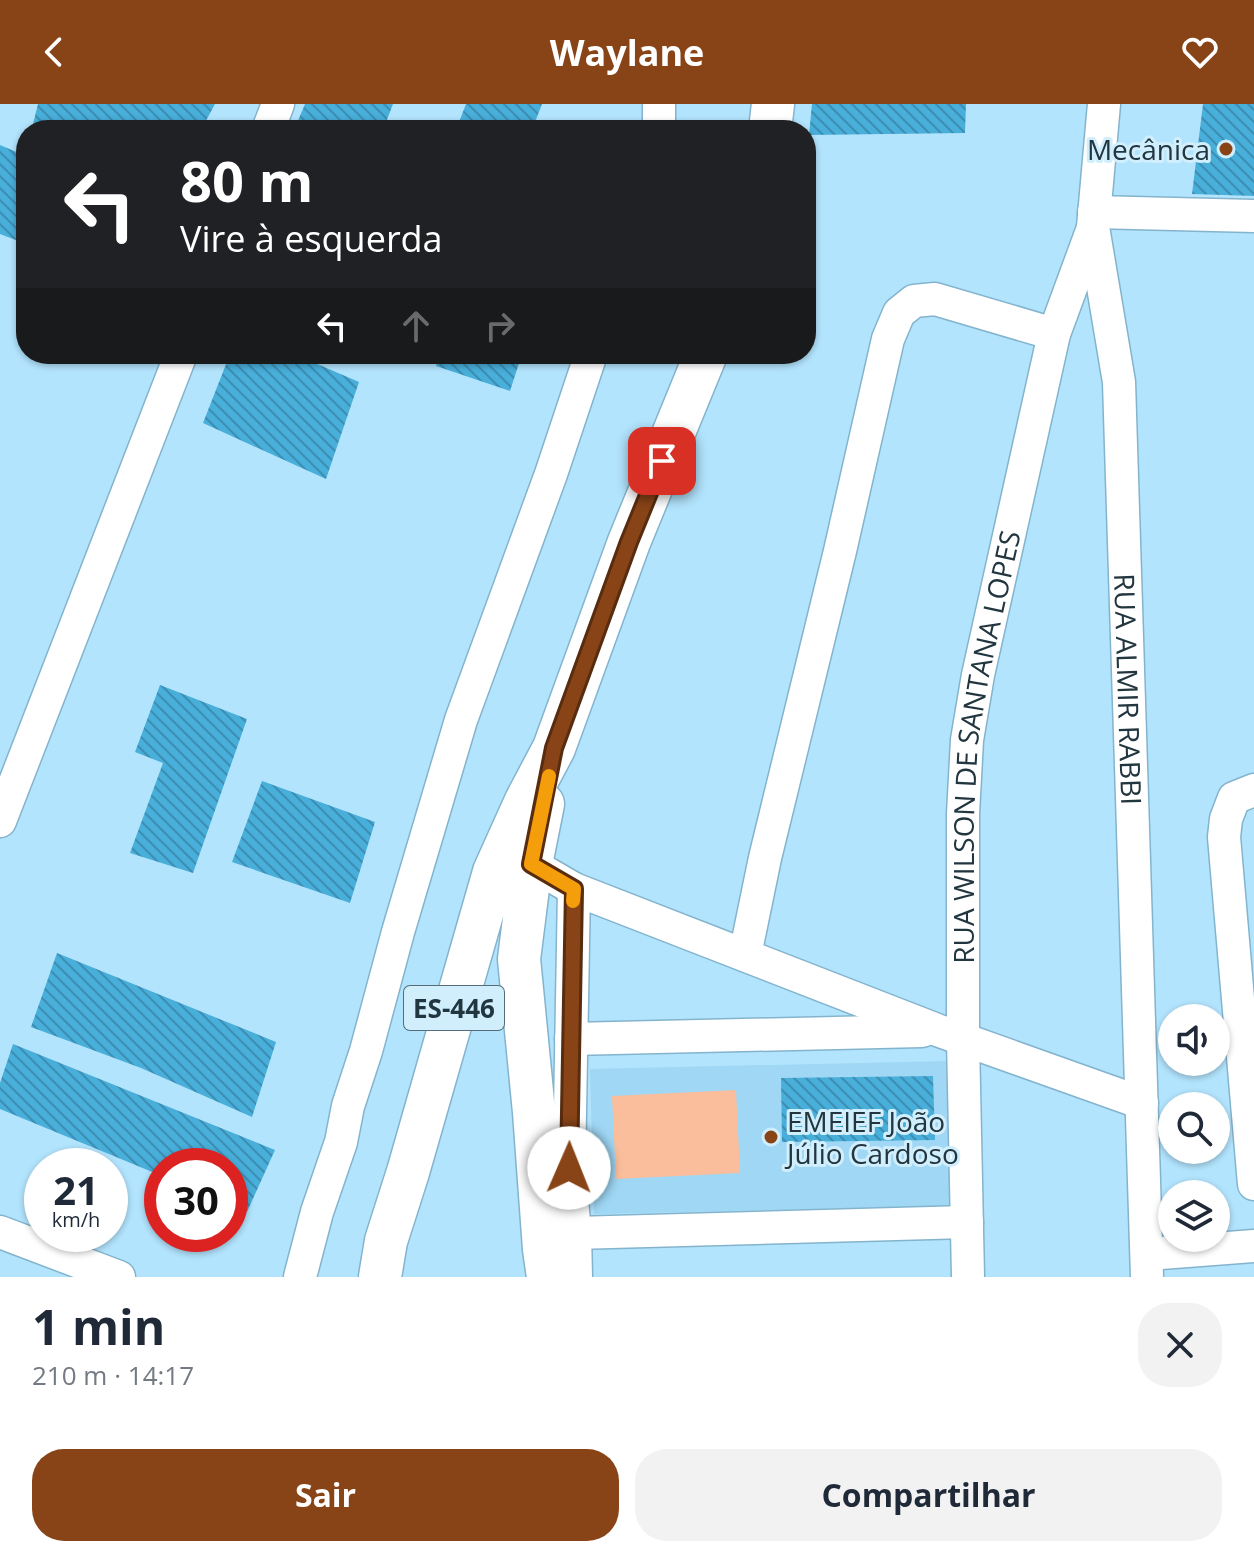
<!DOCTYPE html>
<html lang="pt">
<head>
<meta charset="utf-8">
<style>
  :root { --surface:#fff; --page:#f2f2f3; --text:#1f2937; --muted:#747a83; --accent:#884417 }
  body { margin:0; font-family:"Open Sans",sans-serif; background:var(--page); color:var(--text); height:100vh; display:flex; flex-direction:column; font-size:30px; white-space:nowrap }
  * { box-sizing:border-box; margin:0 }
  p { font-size:26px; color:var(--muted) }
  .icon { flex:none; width:44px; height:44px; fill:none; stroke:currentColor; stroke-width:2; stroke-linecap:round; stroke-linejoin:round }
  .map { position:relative; height:1173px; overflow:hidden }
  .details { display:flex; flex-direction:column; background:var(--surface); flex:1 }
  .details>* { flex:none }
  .banner { position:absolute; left:16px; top:16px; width:800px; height:244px; border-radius:32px; box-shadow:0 2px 6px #0004; background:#202124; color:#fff; overflow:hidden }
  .controls { position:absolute; left:1158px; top:900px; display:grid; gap:16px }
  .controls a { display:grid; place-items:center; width:72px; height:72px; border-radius:50%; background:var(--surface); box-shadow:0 2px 6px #0004; font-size:40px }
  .speed { position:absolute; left:24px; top:1044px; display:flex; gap:16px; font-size:40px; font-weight:700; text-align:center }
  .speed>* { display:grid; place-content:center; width:104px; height:104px; border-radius:50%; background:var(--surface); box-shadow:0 2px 6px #0004; line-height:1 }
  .speed small { font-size:20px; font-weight:400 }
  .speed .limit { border:12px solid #d22; background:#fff; color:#111 }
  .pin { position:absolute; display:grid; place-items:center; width:68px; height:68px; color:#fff; margin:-34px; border-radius:16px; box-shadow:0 4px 12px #0006 }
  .me { position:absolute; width:88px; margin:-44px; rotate:1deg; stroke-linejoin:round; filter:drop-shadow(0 0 6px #0008) }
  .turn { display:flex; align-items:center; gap:28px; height:168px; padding:0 32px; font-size:36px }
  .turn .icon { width:104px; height:104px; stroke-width:2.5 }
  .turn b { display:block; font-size:56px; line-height:68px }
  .lanes { display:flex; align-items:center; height:76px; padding:0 32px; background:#0003; justify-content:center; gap:40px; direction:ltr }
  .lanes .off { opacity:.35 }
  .round { display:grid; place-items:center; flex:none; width:84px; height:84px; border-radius:32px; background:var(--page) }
  .headline { display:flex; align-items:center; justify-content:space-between; height:136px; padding:0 32px }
  h1 { font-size:48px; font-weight:700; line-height:60px }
  .action { display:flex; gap:16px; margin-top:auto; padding:16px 32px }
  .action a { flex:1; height:92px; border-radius:32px; background:var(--accent); color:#fff; font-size:32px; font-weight:700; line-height:92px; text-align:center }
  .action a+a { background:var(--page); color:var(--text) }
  header { display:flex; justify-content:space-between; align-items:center; height:104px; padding:0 32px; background:var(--accent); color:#fff; font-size:36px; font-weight:700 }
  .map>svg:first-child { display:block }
</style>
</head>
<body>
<header><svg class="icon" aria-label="back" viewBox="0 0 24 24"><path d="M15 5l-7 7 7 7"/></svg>Waylane<svg class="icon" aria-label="heart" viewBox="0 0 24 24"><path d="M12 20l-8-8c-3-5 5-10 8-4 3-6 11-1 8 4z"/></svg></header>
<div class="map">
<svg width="1254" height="1173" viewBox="0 0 1254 1173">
  <defs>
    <pattern id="building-back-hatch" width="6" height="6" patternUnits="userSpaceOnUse" patternTransform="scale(2)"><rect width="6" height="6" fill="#48aeda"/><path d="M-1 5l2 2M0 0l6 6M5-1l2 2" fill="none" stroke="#3c8eb2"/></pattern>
  </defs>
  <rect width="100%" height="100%" fill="#b2e4fd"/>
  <path fill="#9fd7f4" d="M949,957L952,1102L594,1110L590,965Z"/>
  <path fill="#fbbe9c" d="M736,986L740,1069L616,1075L612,992Z"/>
  <path fill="url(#building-back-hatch)" d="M38,0H215L201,26H47L33,20Z
    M305,0H393L383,26H294Z
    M466,0H542L532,26H456Z
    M812,0H966L965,29L809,31Z
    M1203,0H1254V92L1192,90Z
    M0,41L26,52V140L0,130Z
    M230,250H294L359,278L326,375L203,319Z
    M439,250H522L510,287L436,262Z
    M160,581L247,615L193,769L130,749L163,659L135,648Z
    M262,677L375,718L350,799L232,758Z
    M57,849L276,938L252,1013L141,964L31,923Z
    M13,940L275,1046L247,1108L230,1101V1062H162V1072L0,1005V979Z
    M933,972L935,1036L782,1038L781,974Z"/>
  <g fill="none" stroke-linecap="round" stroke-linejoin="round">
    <g stroke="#84b4cd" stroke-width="35">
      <g id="minor">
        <path id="s1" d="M1104,0L1093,123L1119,278L1147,1173"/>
        <path d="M268,26L278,0"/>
        <path d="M659,26V0"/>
        <path d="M1094,108L1254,112"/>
        <path d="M1254,686L1234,694L1226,715L1224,733L1254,1080"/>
        <path d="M0,717L181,250"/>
        <path d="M531,760L574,785L937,926L1142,999"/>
        <path d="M574,785L569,1064L575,1129L576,1173"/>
        <path d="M745,851L765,754L840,447L888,235L899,209L914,197L935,195L1054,230"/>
        <path d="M571,935L922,927"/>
        <path d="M0,1128L119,1173"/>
        <path d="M575,1129L967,1118"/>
        <path d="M1148,1150L1254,1142"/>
        <path d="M300,1173L317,1108L341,1038L348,1002L366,947L398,828L461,616L551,370L591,250"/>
        <path id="s2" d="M968,1173L963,935V710L967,636L978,571L1054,230L1093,124"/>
      </g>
    </g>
    <g stroke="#84b4cd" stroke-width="45">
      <path id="major" d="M770,26L773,0
        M543,700L531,760L519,855L534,1008L544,1145L548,1173
        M380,1173L386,1137L408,1068L494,768L526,697L554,644L629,438L706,250"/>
    </g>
    <use href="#minor" stroke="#fff" stroke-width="32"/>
    <use href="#major" stroke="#fff" stroke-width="42"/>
  </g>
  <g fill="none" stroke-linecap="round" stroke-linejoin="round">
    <g stroke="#582c0f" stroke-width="20">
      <path id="route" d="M569,1064L574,785L531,760L554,644L629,438L662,357"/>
    </g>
    <use href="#route" stroke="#884417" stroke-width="14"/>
    <path stroke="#f59e0b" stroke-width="14" d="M549,672L531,760L574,785L573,797"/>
  </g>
  <g fill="#884417" stroke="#d1eefd" stroke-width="3">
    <circle cx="1226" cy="45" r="8"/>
    <circle cx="771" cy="1033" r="8"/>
  </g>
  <g text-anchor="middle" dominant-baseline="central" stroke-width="6" stroke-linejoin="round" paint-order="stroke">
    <rect fill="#d1eefd" stroke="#566d79" stroke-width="2" x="404" y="882" width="100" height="44" rx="6"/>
    <g font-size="26" font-weight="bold" fill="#223640">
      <text x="454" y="904">ES-446</text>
    </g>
    <g font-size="28" fill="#223640" stroke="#d1eefd" text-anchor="end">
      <text x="1210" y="45">Mecânica</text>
      <text x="787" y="1017" text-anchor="start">EMEIEF João<tspan x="787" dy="32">Júlio Cardoso</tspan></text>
    </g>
    <g font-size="28" fill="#223640" stroke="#d1eefd">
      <text stroke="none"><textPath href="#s1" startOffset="588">RUA ALMIR RABBI</textPath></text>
      <text stroke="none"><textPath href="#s2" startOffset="532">RUA WILSON DE SANTANA LOPES</textPath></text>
    </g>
  </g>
</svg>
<div class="controls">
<a><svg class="icon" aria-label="sound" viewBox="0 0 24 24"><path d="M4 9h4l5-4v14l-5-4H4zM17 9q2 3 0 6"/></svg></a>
<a><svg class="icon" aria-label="search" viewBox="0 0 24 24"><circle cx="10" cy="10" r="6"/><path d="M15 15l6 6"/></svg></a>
<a><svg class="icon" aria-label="layers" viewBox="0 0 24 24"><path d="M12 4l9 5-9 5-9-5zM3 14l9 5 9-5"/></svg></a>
</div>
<div class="speed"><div>21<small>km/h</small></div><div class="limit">30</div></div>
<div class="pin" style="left:662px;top:357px;background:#d93025"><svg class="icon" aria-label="arrive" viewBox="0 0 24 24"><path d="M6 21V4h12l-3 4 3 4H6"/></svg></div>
<svg class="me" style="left:569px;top:1064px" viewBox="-20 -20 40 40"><circle r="19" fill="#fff"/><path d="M0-13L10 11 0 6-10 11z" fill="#884417"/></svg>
<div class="banner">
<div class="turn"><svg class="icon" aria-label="left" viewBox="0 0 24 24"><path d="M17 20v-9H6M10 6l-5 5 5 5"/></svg><div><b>80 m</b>Vire à esquerda</div></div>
<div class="lanes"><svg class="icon" aria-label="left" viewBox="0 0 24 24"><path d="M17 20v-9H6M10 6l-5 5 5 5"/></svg><svg class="icon off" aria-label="ahead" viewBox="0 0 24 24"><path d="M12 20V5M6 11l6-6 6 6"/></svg><svg class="icon off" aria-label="right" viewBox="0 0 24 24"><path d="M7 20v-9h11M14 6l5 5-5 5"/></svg></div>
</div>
</div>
<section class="details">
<div class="headline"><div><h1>1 min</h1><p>210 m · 14:17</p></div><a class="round"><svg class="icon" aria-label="close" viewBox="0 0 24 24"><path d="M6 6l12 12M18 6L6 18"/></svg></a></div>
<div class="action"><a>Sair</a><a>Compartilhar</a></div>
</section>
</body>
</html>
